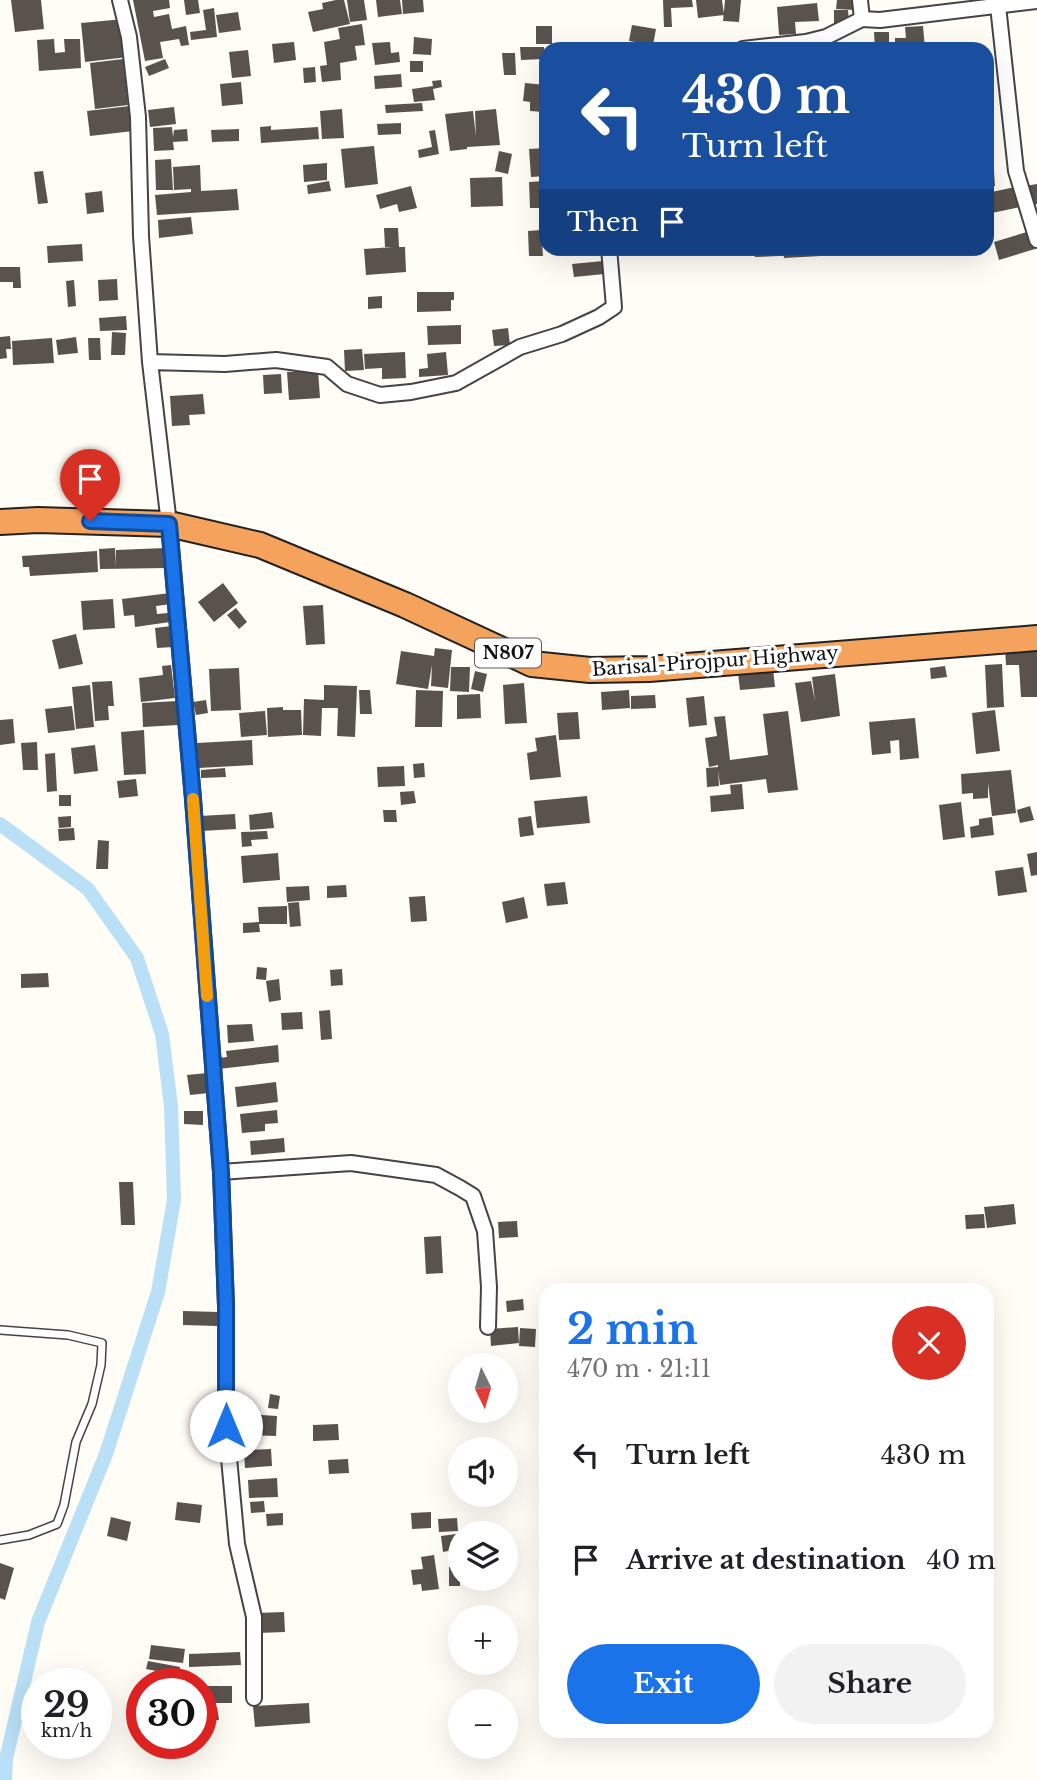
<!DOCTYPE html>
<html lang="en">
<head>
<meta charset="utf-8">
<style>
  :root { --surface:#fff; --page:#f2f2f2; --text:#202124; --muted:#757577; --accent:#1a73e8 }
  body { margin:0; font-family:"Libre Baskerville",serif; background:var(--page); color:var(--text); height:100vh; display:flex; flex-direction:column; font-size:26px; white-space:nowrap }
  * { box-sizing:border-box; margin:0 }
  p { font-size:23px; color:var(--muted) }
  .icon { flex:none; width:38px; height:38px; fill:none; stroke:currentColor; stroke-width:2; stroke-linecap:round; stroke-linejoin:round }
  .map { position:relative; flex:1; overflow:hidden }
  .side { position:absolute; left:539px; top:1283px; width:455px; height:455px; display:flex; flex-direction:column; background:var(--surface); border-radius:21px; box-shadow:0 7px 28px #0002 }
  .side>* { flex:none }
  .hud { position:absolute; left:539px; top:42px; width:455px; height:214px; border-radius:21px; box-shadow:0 7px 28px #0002; background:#1a4fa0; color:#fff; overflow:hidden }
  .needle { width:46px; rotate:175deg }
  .buttons { position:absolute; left:448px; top:1353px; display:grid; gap:14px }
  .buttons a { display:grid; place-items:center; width:70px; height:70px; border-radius:50%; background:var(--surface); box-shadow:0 7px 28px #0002; font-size:35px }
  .speed { position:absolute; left:21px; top:1668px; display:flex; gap:14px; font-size:35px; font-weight:700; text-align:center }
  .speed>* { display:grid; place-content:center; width:91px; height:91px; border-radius:50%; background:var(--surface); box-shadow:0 7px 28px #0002; line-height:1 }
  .speed small { font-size:18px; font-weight:400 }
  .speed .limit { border:10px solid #d22; background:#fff; color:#111 }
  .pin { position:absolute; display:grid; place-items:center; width:60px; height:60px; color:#fff; margin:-72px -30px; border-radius:50% 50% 50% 0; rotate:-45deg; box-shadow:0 0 7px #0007 }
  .pin .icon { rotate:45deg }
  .me { position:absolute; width:77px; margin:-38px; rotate:0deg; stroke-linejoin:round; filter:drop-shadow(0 0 5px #0008) }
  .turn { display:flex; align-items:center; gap:24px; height:147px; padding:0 28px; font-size:32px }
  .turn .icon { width:91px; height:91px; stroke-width:2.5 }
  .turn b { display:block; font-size:49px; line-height:60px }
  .then { display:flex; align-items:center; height:66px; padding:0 28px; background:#0003; gap:14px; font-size:26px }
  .round { display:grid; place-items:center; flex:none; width:74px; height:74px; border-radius:37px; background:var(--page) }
  .headline { display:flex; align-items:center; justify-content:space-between; height:119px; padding:0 28px }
  h1 { font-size:42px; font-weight:800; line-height:52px; color:var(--accent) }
  .cta { display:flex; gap:14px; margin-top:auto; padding:14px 28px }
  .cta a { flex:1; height:80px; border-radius:42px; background:var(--accent); color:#fff; font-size:28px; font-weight:800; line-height:80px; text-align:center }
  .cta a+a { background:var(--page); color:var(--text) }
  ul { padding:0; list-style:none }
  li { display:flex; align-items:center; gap:21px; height:105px; padding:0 28px }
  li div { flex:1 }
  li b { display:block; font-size:26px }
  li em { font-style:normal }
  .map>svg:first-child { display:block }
</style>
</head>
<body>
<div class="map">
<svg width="1037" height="1780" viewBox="0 0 1037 1780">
  <rect width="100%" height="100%" fill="#fffdf5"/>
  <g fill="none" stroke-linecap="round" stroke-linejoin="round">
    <path stroke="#b9e0f7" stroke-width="14" d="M0,824L88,889L137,958L162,1034L171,1106L174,1200L158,1292L106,1454L38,1622L6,1759L5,1780"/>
  </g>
  <path fill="#5a524d" d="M11,0H41L44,29L15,32Z
    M133,0H169L170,8L153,11L154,17L169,14L172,29L186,26L189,45L181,46L179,39L160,42L163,58L145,61Z
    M184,0H198L200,13L186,15Z
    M336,0H344L350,24L313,32L308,12L323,9L322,3Z
    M347,0H364L367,20L350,22Z
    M376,0H400L402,14L378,17Z
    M402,0H423L424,12L403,14Z
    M663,0H692L693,7L671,8L672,27H664Z
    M696,0H722L724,15L698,18Z
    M725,0H741L739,22L723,21Z
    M837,0H856L855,10L836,9Z
    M817,3L819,21L795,22L796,34L779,35L777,7Z
    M214,8L217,37L191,40L190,32L206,30L203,10Z
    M834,10H848L849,23H834Z
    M238,12L241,30L219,33L216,15Z
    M124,19L128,57L85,62L81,23Z
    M362,24L365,45L355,46L357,60L340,63L341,80L322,82L320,66L327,65L324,42L340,39L338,28Z
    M632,25L656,29L653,45L629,41Z
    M536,26H552V44H536Z
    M923,26L925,49H895V38H906L905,27Z
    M874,32H889V49H875Z
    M414,37L432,39L431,55L413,54Z
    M54,39L55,53L65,52L64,39H80L81,68L39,71L37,40Z
    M294,42L296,60L274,63L272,44Z
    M390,42L391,53L399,52L400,62L375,65L372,43Z
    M520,47H544V59L521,60Z
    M248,50L251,76L232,78L229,52Z
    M502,53H515L516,75H504Z
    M123,59L128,105L95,109L90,63Z
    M165,59L169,68L149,76L145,67Z
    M410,61H423V72H410Z
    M315,67L316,82L304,83L303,68Z
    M401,74L402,87L375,89L374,76Z
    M441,80L442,87L433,89L435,100L414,102L412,89L433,86L432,81Z
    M241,82L243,104L222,106L220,84Z
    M525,83L546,85L544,112L530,111V102L523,101Z
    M422,103L423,111L386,113L385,105Z
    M130,106L133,131L90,136L87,111Z
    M174,107L176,124L150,127L148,110Z
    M342,109L344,138L322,139L320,111Z
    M496,109L500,145L467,147V149L450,151L445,114L473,111L476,136L475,111Z
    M401,123V134L378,135L377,124Z
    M271,126V130L318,127L319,139L261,143L260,127Z
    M172,127L173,137L174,130L187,129L188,141L173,142L174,150L154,151L153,128Z
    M239,129V141L212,142L211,130Z
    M435,130L439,154L419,158L418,150L432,147L429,131Z
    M987,131H991L994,155L987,156Z
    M374,146L378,184L345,188L341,149Z
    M546,148V176L531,177L529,149Z
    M499,151L512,154L508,174L495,171Z
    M987,157H993L995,186H987Z
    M171,159L173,190H156L155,160Z
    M327,163V180L304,182L303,165Z
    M200,165L201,191L237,189L239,210L157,215L155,195L191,192V189L174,190L173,167Z
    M43,171L48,203L38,204L34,172Z
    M502,177L503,206L471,207L470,178Z
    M329,181L331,191L308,194L307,185Z
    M546,181V208H530L529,182Z
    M1037,184V204L1030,206L1025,186Z
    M411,186L417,208L399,212L397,204L380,209L376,195Z
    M1015,187L1020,207L987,214V193Z
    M102,191L104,212L87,214L85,193Z
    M191,217L193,234L159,238L158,220Z
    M384,228H398L399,247H405L406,272L366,275L364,249L393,247H385Z
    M541,230L543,256H529L528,231Z
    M1030,231L1035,249L999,260L994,242Z
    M82,244L83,261L48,263L47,246Z
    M754,248H779V256L755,257Z
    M783,248H821V256L784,258Z
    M603,261L604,274L574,277L572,264Z
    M0,267H20L21,288H13V282H0Z
    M117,279L118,300L99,301L98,280Z
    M74,280L76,306L68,307L66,281Z
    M417,292H454V300H451V311L417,312Z
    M382,296V308L368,309V297Z
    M126,316L127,330L100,331L99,318Z
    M461,325V344L428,345L427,326Z
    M508,328L510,345L494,346L492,330Z
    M112,332L126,333L125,355H111Z
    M10,336L11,349H6L7,358L0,359V337Z
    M76,337L78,353L58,355L56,340Z
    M52,338L54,363L13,365L12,341Z
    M88,338H100L101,360H89Z
    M362,349L364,370L345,371L344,350Z
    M405,352L406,378L382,379V368L365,369L364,354Z
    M446,352L448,375L419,377V369L428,368L427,354Z
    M318,370L320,398L289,400L287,372Z
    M281,374L282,393L264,394L263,375Z
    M203,394L205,414L189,415L190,425L172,426L170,396Z
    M115,548L116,566V550L165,548L166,568L100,569L99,549Z
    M97,551L98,572L30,576L29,567H23L22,556Z
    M223,583L238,603L214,622L198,602Z
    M170,593L172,604L156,606L157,614L168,613L170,622L135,627L134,615L124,616L122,599Z
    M113,599L115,628L83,630L81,601Z
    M323,605L325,644L306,645L303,606Z
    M236,608L247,622L239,629L227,615Z
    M171,626L173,647L157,648L155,628Z
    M76,634L83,664L59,669L52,640Z
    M1037,646V697H1021L1019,665H1006L1005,647Z
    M435,648L452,650L448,688L431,686L432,665L428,689L396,684L401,651L434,656Z
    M1002,664L1004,707L987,708L985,665Z
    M171,665L175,698L141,702L139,678L163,675L162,666Z
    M945,666L947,677L931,679L930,668Z
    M451,667H470L469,692L450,691Z
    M239,668L241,710L211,711L209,669Z
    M773,669L775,687L740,690L738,673Z
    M475,671L487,674L483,692L471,689Z
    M835,674L840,716L801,722L795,683L811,681L815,701L812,677Z
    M112,681L114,706H108L109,720L95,721L92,682Z
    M524,683L527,723L505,724L503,685Z
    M90,685L94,727L76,729L72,687Z
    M324,685L357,686L355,737L337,736L338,708H322L321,736L303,735L304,699L324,700Z
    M359,690H370L372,714H360Z
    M416,690L443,691L442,727H415Z
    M629,690L630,708L602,710L601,692Z
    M480,694L481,718L457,719V695Z
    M655,695L656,708L631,709V696Z
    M704,696L707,725L689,727L686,698Z
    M206,700L208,713L196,715L193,702Z
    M177,701L178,725L143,727L142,703Z
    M72,706L75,730L48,733L45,709Z
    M283,707V710H301L302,735L268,737L267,708Z
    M995,710L1000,751L976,754L972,713Z
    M265,711L267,735L241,737L239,713Z
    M788,711L798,790L768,793L766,779L720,785L718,770L719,786L707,787L706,768L718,767V765L709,767L705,738L717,736L714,717L725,716L730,760L768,755L763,714Z
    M578,712L580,739L559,740L557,713Z
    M915,718L919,758L900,760L899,740L890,741L891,753L872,755L869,722Z
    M13,719L15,743L0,745V720Z
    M144,730L146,774L124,775L121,732Z
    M556,735L561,777L530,780L527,753L537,751L535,738Z
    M252,740L253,765L199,768L197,743Z
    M37,742L38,770H23L21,743Z
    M95,745L98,771L74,774L71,748Z
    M55,753L57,791L47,792L45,754Z
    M424,763L425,777L414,778L413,764Z
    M404,766L405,786L378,787L377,767Z
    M225,768L226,777L201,778V770Z
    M1011,770L1016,813L992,816L988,783V798L973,799V793L962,794L961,774Z
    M136,779L138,796L119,798L117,781Z
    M742,784L744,809L711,812L710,796L731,794L730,785Z
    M414,791L416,803L401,805L400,792Z
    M59,795H71V806H59Z
    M587,796L590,823L537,828L534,801Z
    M961,802L965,837L943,840L939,805Z
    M1030,806L1034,820L1020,823L1017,810Z
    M383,810H396L397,822H384Z
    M272,812L274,828L250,830L249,815Z
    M235,814L236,829L201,831L200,816Z
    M71,816V827L59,828L58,817Z
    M531,816L534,835L520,837L518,818Z
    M992,817L994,835L971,838L970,827L979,825V819Z
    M74,828L75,840L59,841L58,829Z
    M267,831L268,839L251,840L252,846L242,847L241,832Z
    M98,840L109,841L108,869H96Z
    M1037,852V875L1031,876L1027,854Z
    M278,853L280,880L243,883L241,856Z
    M1023,867L1027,892L998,896L995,871Z
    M565,882L568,904L547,906L544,884Z
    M346,885L347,897L327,898V886Z
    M309,886L310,900L287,902L286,887Z
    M425,896L427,921L411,922L409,897Z
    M524,897L528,918L506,923L502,902Z
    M299,902L301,926L290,927L288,903Z
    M287,906V924H259L260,932L243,933V923L259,922L258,907Z
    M257,967L267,968L266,980L256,979Z
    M342,969L343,985L331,986L330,970Z
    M48,973L49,987L21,988V974Z
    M279,979L281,1000L269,1002L266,981Z
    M330,1010L332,1039L321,1040L319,1011Z
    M302,1012L303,1029L282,1030L281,1013Z
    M252,1024L254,1041L228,1043L227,1025Z
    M278,1045L279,1062L218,1069L217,1058L227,1057L226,1051Z
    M207,1073L209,1093L190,1095L187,1075Z
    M276,1082L278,1102L237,1107L235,1087Z
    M277,1110L278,1123L265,1124V1131L242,1133L240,1114Z
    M184,1111H203V1125L184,1124Z
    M284,1138L285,1152L251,1155L250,1141Z
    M119,1182H133L135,1225H121Z
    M1014,1204L1016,1224L987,1228L984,1207Z
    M984,1214L985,1228L966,1229L965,1215Z
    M517,1221L518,1237L499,1238L498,1222Z
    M441,1236L443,1273L426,1274L424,1237Z
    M523,1299L524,1310L507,1312L506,1301Z
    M183,1311L218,1312L217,1326L183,1325Z
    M518,1327L519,1343L491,1346L490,1329Z
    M520,1328L536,1329L535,1347L519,1346Z
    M270,1394L280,1396L278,1409L268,1408Z
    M244,1414L277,1416L276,1436L243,1435Z
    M338,1424L339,1440L313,1441V1425Z
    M271,1449L272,1466L245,1468L244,1450Z
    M348,1459L349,1473L329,1474L328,1460Z
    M277,1478L278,1497L249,1498L248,1480Z
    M264,1501L265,1512L251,1513L250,1502Z
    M177,1502L202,1505L200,1523L175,1520Z
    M431,1512V1528L412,1529L411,1513Z
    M283,1513V1525L267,1526L266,1514Z
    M111,1517L131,1522L127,1541L107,1536Z
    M457,1518L458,1531L439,1532L438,1519Z
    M456,1534L459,1549L443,1552L441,1536Z
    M434,1555L439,1589L422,1591L421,1584L413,1585L411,1570L423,1569L421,1557Z
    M0,1563L14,1568L5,1600L0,1598Z
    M449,1567H460V1586H449Z
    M284,1612L285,1632L258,1633L257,1613Z
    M151,1645L185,1649L183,1663L149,1659Z
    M240,1652L241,1665L189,1667V1654Z
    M148,1661L180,1667L179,1675L146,1669Z
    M201,1686H232V1703H201Z
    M309,1703L310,1723L255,1727L253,1706Z
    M217,1707L219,1720L205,1721L204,1708Z"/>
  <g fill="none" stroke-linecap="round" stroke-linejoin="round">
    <g stroke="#444" stroke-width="10">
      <path id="lane" d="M0,1330L68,1335L102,1343L101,1365L92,1404L76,1442L64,1505L57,1524L29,1535L0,1540"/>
    </g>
    <g stroke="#444" stroke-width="18">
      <path id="street" d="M120,0L129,37L138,117L141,236L150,362L169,524L193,799L221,1172L226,1306V1426L237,1544L254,1617V1698
        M860,0L862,19
        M998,6L1016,171L1037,240
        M743,49L806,42L826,37L862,19L880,20L1037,1
        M150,362L225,364L276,360L327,367L347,384L380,395L411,392L456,383L520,347L562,334L599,317L614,307L609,248
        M221,1172L351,1163L436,1175L460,1188L473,1196L485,1231L489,1287L488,1327"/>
    </g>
    <g stroke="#222" stroke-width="28">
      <path id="highway" d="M0,522L38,520L169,524L260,545L405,605L532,664L590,670L649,669L1037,638"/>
    </g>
    <use href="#lane" stroke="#fff" stroke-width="7"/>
    <use href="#street" stroke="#fff" stroke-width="14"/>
    <use href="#highway" stroke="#f5a25d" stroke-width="24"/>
  </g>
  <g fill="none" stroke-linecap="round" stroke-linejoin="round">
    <g stroke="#114b97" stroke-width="18">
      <path id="route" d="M90,521L169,524L193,799L221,1172L226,1306V1426"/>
    </g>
    <use href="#route" stroke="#1a73e8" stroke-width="12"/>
    <path stroke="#f59e0b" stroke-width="12" d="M193,799L207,996"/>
  </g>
  <g text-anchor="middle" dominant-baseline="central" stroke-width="7" stroke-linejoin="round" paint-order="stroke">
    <rect fill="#fff" stroke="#585858" stroke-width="2" x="475" y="638.5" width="66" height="29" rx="5"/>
    <g font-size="18" font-weight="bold" fill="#111">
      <text x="508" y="653">N807</text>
    </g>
    <g font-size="19" fill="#111" stroke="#fff">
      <text transform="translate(715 661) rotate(-4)">Barisal-Pirojpur Highway</text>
    </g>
  </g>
</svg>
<div class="buttons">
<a><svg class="needle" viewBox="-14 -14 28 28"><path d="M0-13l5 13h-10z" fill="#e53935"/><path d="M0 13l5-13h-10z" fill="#757577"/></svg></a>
<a><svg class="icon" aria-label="sound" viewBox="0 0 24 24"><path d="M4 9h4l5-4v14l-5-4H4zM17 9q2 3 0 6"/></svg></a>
<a><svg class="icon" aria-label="layers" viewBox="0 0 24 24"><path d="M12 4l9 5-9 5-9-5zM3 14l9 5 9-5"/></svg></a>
<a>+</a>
<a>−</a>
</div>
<div class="speed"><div>29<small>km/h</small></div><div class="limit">30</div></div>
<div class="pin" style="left:90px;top:521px;background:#d93025"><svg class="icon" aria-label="arrive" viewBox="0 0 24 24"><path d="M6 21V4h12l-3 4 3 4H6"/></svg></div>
<svg class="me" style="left:226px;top:1426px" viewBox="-20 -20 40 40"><circle r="19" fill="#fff"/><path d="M0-13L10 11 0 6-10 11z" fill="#1a73e8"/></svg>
<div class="hud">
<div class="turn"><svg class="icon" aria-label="left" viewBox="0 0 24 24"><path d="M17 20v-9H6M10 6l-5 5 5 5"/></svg><div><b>430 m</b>Turn left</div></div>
<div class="then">Then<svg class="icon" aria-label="arrive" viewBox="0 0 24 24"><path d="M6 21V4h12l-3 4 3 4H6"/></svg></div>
</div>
<section class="side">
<div class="headline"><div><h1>2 min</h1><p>470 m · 21:11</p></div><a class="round" style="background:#d93025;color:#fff"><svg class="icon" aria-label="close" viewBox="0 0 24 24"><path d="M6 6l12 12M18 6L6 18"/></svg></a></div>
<ul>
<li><svg class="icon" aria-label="left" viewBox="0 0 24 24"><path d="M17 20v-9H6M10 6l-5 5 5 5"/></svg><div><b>Turn left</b></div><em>430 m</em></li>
<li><svg class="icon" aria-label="arrive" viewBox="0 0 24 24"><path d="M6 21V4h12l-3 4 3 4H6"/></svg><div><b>Arrive at destination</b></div><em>40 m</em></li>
</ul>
<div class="cta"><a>Exit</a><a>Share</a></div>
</section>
</div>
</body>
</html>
